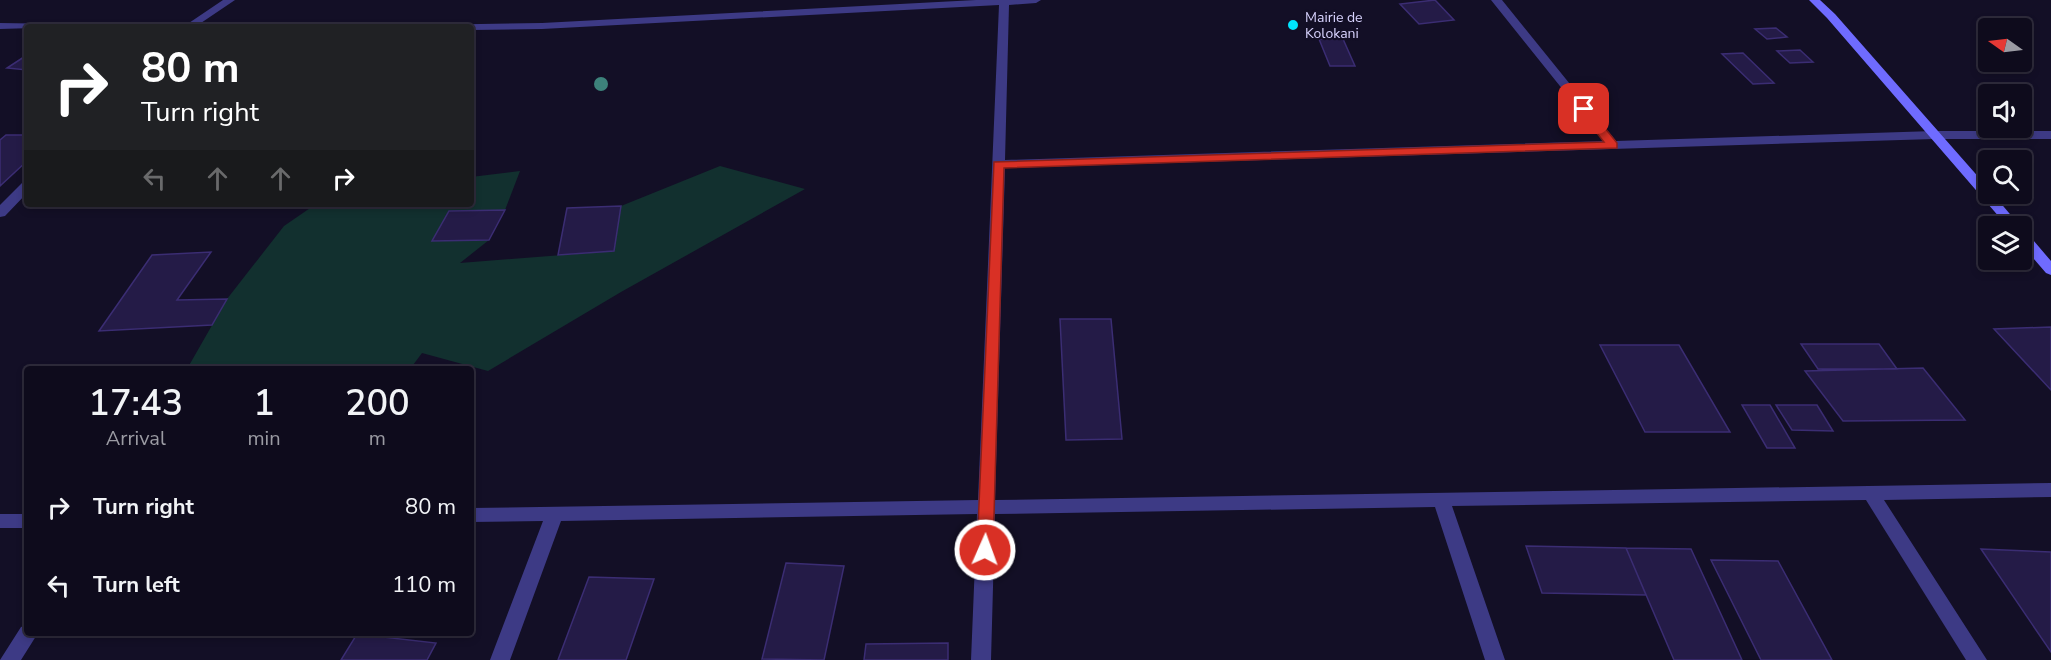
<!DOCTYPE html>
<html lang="en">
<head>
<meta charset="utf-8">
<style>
  :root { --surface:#0e0b1c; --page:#1c1929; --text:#f1f3f6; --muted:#9b9ba3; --line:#2e2b3b }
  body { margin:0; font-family:"Nunito Sans",sans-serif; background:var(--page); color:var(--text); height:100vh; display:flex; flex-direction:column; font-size:22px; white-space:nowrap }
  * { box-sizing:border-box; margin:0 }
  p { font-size:20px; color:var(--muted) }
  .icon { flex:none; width:33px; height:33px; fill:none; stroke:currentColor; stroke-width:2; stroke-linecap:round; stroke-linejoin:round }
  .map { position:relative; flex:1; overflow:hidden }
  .sheet { position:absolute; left:24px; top:366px; width:450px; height:270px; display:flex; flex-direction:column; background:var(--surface); border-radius:6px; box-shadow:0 3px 9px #0003,0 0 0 2px var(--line) }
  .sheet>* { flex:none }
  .top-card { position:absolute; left:24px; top:24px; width:450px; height:183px; border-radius:6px; box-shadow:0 3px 9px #0003,0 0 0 2px var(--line); background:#202124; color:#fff; overflow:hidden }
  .needle { width:39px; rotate:284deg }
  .fabs { position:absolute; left:1978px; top:18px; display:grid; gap:12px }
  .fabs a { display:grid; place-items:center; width:54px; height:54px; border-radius:6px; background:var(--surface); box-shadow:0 3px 9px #0003,0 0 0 2px var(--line); font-size:30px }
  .pin { position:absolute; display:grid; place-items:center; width:51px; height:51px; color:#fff; margin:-26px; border-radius:12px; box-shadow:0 3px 9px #0006 }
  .me { position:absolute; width:66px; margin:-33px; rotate:2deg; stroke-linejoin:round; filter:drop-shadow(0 0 4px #0008) }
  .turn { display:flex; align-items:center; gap:21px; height:126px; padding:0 18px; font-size:27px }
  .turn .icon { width:78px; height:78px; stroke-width:2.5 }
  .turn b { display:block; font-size:42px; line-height:51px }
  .lanes { display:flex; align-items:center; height:57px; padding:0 18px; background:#0003; justify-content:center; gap:30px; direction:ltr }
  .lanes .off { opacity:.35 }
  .eta { display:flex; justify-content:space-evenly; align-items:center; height:102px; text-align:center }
  .eta b { font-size:36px; font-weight:600; line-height:42px }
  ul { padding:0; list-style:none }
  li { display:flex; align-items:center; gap:18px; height:78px; padding:0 18px }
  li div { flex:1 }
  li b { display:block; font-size:22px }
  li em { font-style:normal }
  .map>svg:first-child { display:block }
</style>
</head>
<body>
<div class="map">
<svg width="2051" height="660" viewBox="0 0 2051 660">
  <rect width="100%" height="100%" fill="#130f26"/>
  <path fill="#12302f" d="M720,166L805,189L621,292L488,371L422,353L410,369H187L227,299L284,226L316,204H471V177L520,171L505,210L449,212L432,241L489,240L460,263L614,251L621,206Z"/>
  <path fill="#241b47" stroke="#3b2d73" stroke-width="1.5" d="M1435,0L1454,20L1419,24L1400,4Z
    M1776,28L1787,37L1767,39L1755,29Z
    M1319,39H1343L1355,66H1330Z
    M1800,50L1813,62L1790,63L1777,51Z
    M1743,53L1774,83L1753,84L1722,54Z
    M27,55V70L7,68Z
    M6,135H27V161L0,186V140Z
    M621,206L614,251L558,255L567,208Z
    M505,210L489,240L432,241L449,211Z
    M211,252L177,300L227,299L212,325L99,331L152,255Z
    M1060,319H1111L1122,439L1066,440Z
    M2051,327V390L1994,329Z
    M1801,344H1879L1897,369H1818Z
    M1600,345H1679L1730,432H1645Z
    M1923,368L1965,420L1843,421L1805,371Z
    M1742,405H1770L1795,448H1767Z
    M1776,405H1817L1833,431L1792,430Z
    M1526,546L1626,548L1646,595L1542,593Z
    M1626,548L1691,549L1742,660H1674Z
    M1981,549L2051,552V652Z
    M1711,560L1778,561L1832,660H1761Z
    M786,563L844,566L824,660L762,659Z
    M589,577L654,579L626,660H558Z
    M357,634L436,643L427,660H341Z
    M948,643V660H864L866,644Z"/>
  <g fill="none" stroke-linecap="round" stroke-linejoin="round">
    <path fill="#3d3a85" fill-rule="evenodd" d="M223,0H235L195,27H183Z
      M976,0H1041L1036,3L1009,5L1005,160L1604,141L1491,0H1502L1616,141L1934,131H2051V139H1934L1005,168L995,500L2051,483V497L1884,500L1987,660H1966L1866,500L1452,506L1505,660H1485L1435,507L995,514L991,660H971L977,514L561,521L510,660H490L543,521L471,522V508L978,500L999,5L542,29L471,30V27H419L420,25L542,23Z
      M0,23L61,24L66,27L0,29Z
      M27,182V193L5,216L0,217V205L22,183Z
      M0,514H27V528H0Z
      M27,625V633H38L21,660H0L21,627Z"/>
    <path fill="#6f6bff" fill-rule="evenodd" d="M1809,0H1820L1835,14L1989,189V194H1993L2020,226H2007L1827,18Z
      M2022,232L2027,233L2051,261V275L2046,273L2022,245Z"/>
  </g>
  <circle fill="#3d827b" cx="601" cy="84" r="7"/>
  <path fill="#d93025" stroke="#8d1f18" stroke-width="1.5" d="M1584,106L1588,107L1617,143V148L1004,168L993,550L991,555L985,557L979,555L977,550L994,162L1604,142L1578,109Z"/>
  <circle fill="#00e5ff" stroke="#130f26" stroke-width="2" cx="1293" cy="25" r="6"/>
  <g text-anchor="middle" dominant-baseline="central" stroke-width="4.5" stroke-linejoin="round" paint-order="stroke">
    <g font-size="14" fill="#d9d4ff" stroke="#130f26" text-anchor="start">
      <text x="1305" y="17">Mairie de<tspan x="1305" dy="16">Kolokani</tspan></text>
    </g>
  </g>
</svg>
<div class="fabs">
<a><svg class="needle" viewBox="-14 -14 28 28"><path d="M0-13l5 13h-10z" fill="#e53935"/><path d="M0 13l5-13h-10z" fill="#9b9ba3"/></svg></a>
<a><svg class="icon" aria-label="sound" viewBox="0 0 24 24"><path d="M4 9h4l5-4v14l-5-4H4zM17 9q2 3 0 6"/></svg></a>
<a><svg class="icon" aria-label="search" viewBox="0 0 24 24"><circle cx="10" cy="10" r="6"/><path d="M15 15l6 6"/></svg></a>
<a><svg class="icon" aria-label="layers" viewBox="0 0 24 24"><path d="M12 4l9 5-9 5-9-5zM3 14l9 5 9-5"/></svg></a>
</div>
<div class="pin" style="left:1584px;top:109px;background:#d93025"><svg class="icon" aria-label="arrive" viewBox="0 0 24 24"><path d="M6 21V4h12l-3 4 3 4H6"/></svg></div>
<svg class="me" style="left:985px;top:550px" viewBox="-20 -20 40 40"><circle r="17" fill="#d93025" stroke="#fff" stroke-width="3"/><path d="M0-11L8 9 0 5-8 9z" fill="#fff"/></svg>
<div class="top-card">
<div class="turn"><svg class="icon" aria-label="right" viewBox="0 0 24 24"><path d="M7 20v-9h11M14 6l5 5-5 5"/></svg><div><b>80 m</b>Turn right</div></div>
<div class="lanes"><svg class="icon off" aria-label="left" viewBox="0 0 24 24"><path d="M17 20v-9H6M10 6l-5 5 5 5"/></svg><svg class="icon off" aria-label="ahead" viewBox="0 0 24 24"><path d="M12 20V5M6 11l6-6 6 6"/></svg><svg class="icon off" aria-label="ahead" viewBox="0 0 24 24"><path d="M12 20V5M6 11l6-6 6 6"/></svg><svg class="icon" aria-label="right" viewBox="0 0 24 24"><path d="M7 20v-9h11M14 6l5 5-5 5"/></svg></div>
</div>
<section class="sheet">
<div class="eta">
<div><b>17:43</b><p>Arrival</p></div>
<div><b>1</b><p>min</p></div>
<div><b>200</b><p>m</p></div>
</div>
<ul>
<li><svg class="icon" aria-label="right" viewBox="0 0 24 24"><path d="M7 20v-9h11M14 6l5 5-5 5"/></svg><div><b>Turn right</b></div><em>80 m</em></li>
<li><svg class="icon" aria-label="left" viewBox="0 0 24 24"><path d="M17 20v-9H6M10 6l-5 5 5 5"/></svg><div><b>Turn left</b></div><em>110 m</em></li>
</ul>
</section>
</div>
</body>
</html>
